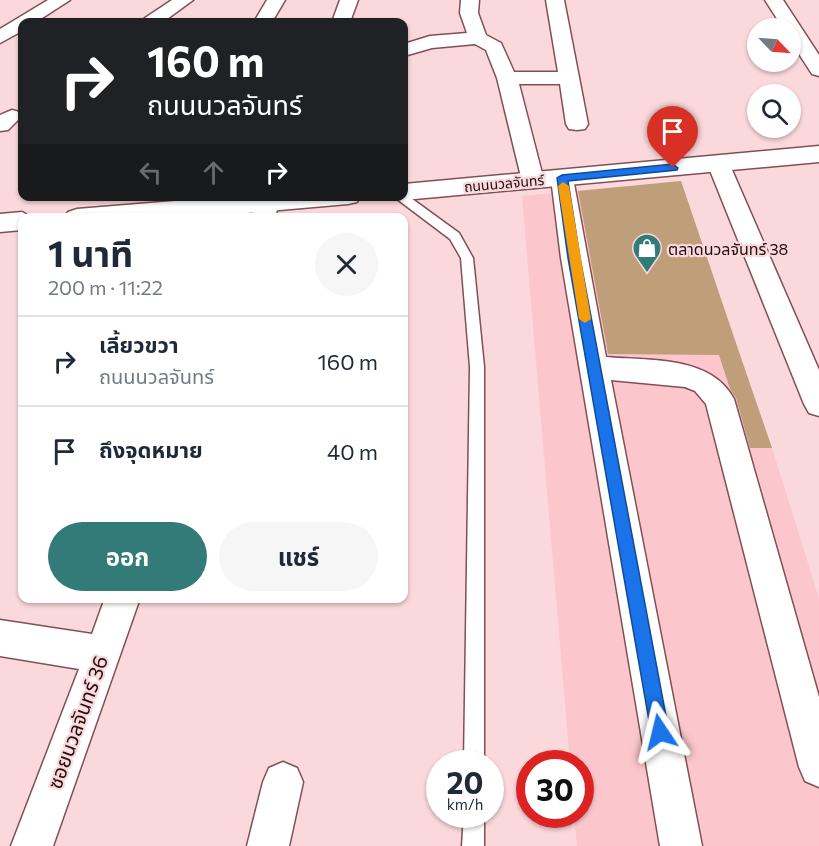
<!DOCTYPE html>
<html lang="th">
<head>
<meta charset="utf-8">
<style>
  :root { --surface:#fff; --page:#f6f6f7; --text:#1f2937; --muted:#747a83; --line:#e0e1e3; --accent:#337b79 }
  body { margin:0; font-family:Commissioner,"Noto Sans Thai",sans-serif; background:var(--page); color:var(--text); height:100vh; display:flex; flex-direction:column; font-size:22px; white-space:nowrap }
  * { box-sizing:border-box; margin:0 }
  p { font-size:20px; color:var(--muted) }
  .icon { flex:none; width:33px; height:33px; fill:none; stroke:currentColor; stroke-width:2; stroke-linecap:round; stroke-linejoin:round }
  .map { position:relative; flex:1; overflow:hidden }
  .details { position:absolute; left:18px; top:213px; width:390px; height:390px; display:flex; flex-direction:column; background:var(--surface); border-radius:12px; box-shadow:0 2px 4px #0004 }
  .details>* { flex:none }
  .guide { position:absolute; left:18px; top:18px; width:390px; height:183px; border-radius:12px; box-shadow:0 2px 4px #0004; background:#202124; color:#fff; overflow:hidden }
  .needle { width:39px; rotate:115deg }
  .fabs { position:absolute; left:747px; top:18px; display:grid; gap:12px }
  .fabs a { display:grid; place-items:center; width:54px; height:54px; border-radius:50%; background:var(--surface); box-shadow:0 2px 4px #0004; font-size:30px }
  .speed { position:absolute; left:426px; top:750px; display:flex; gap:12px; font-size:30px; font-weight:700; text-align:center }
  .speed>* { display:grid; place-content:center; width:78px; height:78px; border-radius:50%; background:var(--surface); box-shadow:0 2px 4px #0004; line-height:1 }
  .speed small { font-size:15px; font-weight:400 }
  .speed .limit { border:9px solid #d22; background:#fff; color:#111 }
  .pin { position:absolute; display:grid; place-items:center; width:51px; height:51px; color:#fff; margin:-62px -26px; border-radius:50% 50% 50% 0; rotate:-45deg; box-shadow:0 0 6px #0007 }
  .pin .icon { rotate:45deg }
  .me { position:absolute; width:66px; margin:-33px; rotate:350deg; stroke-linejoin:round; filter:drop-shadow(0 0 4px #0008) }
  .turn { display:flex; align-items:center; gap:21px; height:126px; padding:0 30px; font-size:27px }
  .turn .icon { width:78px; height:78px; stroke-width:2.5 }
  .turn b { display:block; font-size:42px; line-height:51px }
  .lanes { display:flex; align-items:center; height:57px; padding:0 30px; background:#0003; justify-content:center; gap:30px; direction:ltr }
  .lanes .off { opacity:.35 }
  .round { display:grid; place-items:center; flex:none; width:63px; height:63px; border-radius:32px; background:var(--page) }
  .summary { display:flex; align-items:center; justify-content:space-between; height:102px; padding:0 30px }
  h1 { font-size:36px; font-weight:700; line-height:45px }
  .button { display:flex; gap:12px; margin-top:auto; padding:12px 30px }
  .button a { flex:1; height:69px; border-radius:36px; background:var(--accent); color:#fff; font-size:24px; font-weight:700; line-height:69px; text-align:center }
  .button a+a { background:var(--page); color:var(--text) }
  ul { padding:0; list-style:none }
  li { display:flex; align-items:center; gap:18px; height:90px; padding:0 30px; border-top:2px solid var(--line) }
  li div { flex:1 }
  li b { display:block; font-size:22px }
  li em { font-style:normal }
  .map>svg:first-child { display:block }
</style>
</head>
<body>
<div class="map">
<svg width="819" height="846" viewBox="0 0 819 846">
  <rect width="100%" height="100%" fill="#fad8db"/>
  <path fill="#fbc7cc" d="M681,181L772,448L819,598V846H577L574,815L580,814V764L570,763L522,196Z"/>
  <path fill="#bf9f79" d="M681,181L740,355L772,448H750L736,398L730,389L719,355L608,354L578,191Z"/>
  <g fill="none" stroke-linecap="round" stroke-linejoin="round">
    <g stroke="#805056" stroke-width="3">
      <path id="lane" d="M404,193L459,233L473,258L484,367V764H464L470,367L461,258L450,239L397,199L395,196H404Z
        M464,814H484V846H462Z"/>
    </g>
    <g stroke="#805056" stroke-width="3">
      <path id="street" d="M48,0H70L36,22H22V31L0,43V29Z
        M172,0H193L163,22H142L145,18Z
        M267,0H285L272,22H254Z
        M340,0H358L350,22H332Z
        M461,0H479L478,13L486,35L501,43L514,72H558L546,0H564L588,124L585,129L577,130L569,129L566,124L560,84H519L544,181L541,186L533,188L525,186L522,181L497,78L486,50L475,44L432,48L404,56V44L430,36L467,33L460,13Z
        M765,0H783L819,55V76L812,74L790,40V28H783Z
        M12,110L19,112L22,116L8,130L0,131V115Z
        M718,156L726,158L729,163L819,370V416L809,413L804,404L707,163L710,158Z
        M562,171L570,173L573,178L606,357C649,361 711,355 734,399L819,697V787L805,781L799,767L706,404L695,391L685,387L611,380L702,846H660L561,258L551,178L554,173Z
        M273,196L280,203L274,218H250L260,197Z
        M105,598H140L53,846H11L79,669L0,656V620L92,634Z
        M283,762L297,768L303,782L289,846H247L263,782L269,768Z"/>
    </g>
    <g stroke="#805056" stroke-width="3">
      <path id="secondary" d="M819,146V162L404,200L394,196H404V184Z
        M236,196H361L357,202L348,204L190,218H64L68,212L77,209Z
        M22,212L33,218H22V230L0,232V214Z"/>
    </g>
    <use href="#lane" fill="#fff" fill-rule="evenodd"/>
    <use href="#street" fill="#fff" fill-rule="evenodd"/>
    <use href="#secondary" fill="#fff" fill-rule="evenodd"/>
  </g>
  <path fill="#1a73e8" stroke="#114b97" stroke-width="1.5" d="M673,164L678,168L677,170L568,181L580,258L669,732L666,738L660,741L654,738L651,732L568,258L557,178L562,175Z"/>
  <path fill="#f59e0b" d="M563,182L569,186L591,319L585,323L579,319L558,186Z"/>
  <defs>
    <g id="shop-pin" transform="scale(1.5)"><path d="M0 17L-7.5 6A9.5 9.5 0 1 1 7.5 6Z" fill="#337b79" stroke="#fad8db"/><path d="M-5-2.5h2.3a2.7 3.5 0 0 1 5.4 0H5L5.5 6h-11ZM-1.5-2.5h3a1.5 2.3 0 0 0-3 0Z" fill="#fff"/></g>
  </defs>
  <g fill-rule="evenodd">
    <use href="#shop-pin" x="647" y="248"/>
  </g>
  <g text-anchor="middle" dominant-baseline="central" stroke-width="4.5" stroke-linejoin="round" paint-order="stroke">
    <g font-size="14" fill="#220f12" stroke="#fad8db">
      <text transform="translate(504 183) rotate(-5)">ถนนนวลจันทร์</text>
    </g>
    <g font-size="16" fill="#220f12" stroke="#fad8db" text-anchor="start">
      <text x="668" y="248">ตลาดนวลจันทร์ 38</text>
    </g>
    <g font-size="20" fill="#220f12" stroke="#fad8db">
      <text transform="translate(77 722) rotate(-70)">ซอยนวลจันทร์ 36</text>
    </g>
  </g>
</svg>
<div class="fabs">
<a><svg class="needle" viewBox="-14 -14 28 28"><path d="M0-13l5 13h-10z" fill="#e53935"/><path d="M0 13l5-13h-10z" fill="#747a83"/></svg></a>
<a><svg class="icon" aria-label="search" viewBox="0 0 24 24"><circle cx="10" cy="10" r="6"/><path d="M15 15l6 6"/></svg></a>
</div>
<div class="speed"><div>20<small>km/h</small></div><div class="limit">30</div></div>
<div class="pin" style="left:673px;top:168px;background:#d93025"><svg class="icon" aria-label="arrive" viewBox="0 0 24 24"><path d="M6 21V4h12l-3 4 3 4H6"/></svg></div>
<svg class="me" style="left:660px;top:732px" viewBox="-20 -20 40 40"><path d="M0-17L14 15 0 8-14 15z" fill="#1a73e8" stroke="#fff" stroke-width="4"/></svg>
<div class="guide">
<div class="turn"><svg class="icon" aria-label="right" viewBox="0 0 24 24"><path d="M7 20v-9h11M14 6l5 5-5 5"/></svg><div><b>160 m</b>ถนนนวลจันทร์</div></div>
<div class="lanes"><svg class="icon off" aria-label="left" viewBox="0 0 24 24"><path d="M17 20v-9H6M10 6l-5 5 5 5"/></svg><svg class="icon off" aria-label="ahead" viewBox="0 0 24 24"><path d="M12 20V5M6 11l6-6 6 6"/></svg><svg class="icon" aria-label="right" viewBox="0 0 24 24"><path d="M7 20v-9h11M14 6l5 5-5 5"/></svg></div>
</div>
<section class="details">
<div class="summary"><div><h1>1 นาที</h1><p>200 m · 11:22</p></div><a class="round"><svg class="icon" aria-label="close" viewBox="0 0 24 24"><path d="M6 6l12 12M18 6L6 18"/></svg></a></div>
<ul>
<li><svg class="icon" aria-label="right" viewBox="0 0 24 24"><path d="M7 20v-9h11M14 6l5 5-5 5"/></svg><div><b>เลี้ยวขวา</b><p>ถนนนวลจันทร์</p></div><em>160 m</em></li>
<li><svg class="icon" aria-label="arrive" viewBox="0 0 24 24"><path d="M6 21V4h12l-3 4 3 4H6"/></svg><div><b>ถึงจุดหมาย</b></div><em>40 m</em></li>
</ul>
<div class="button"><a>ออก</a><a>แชร์</a></div>
</section>
</div>
</body>
</html>
